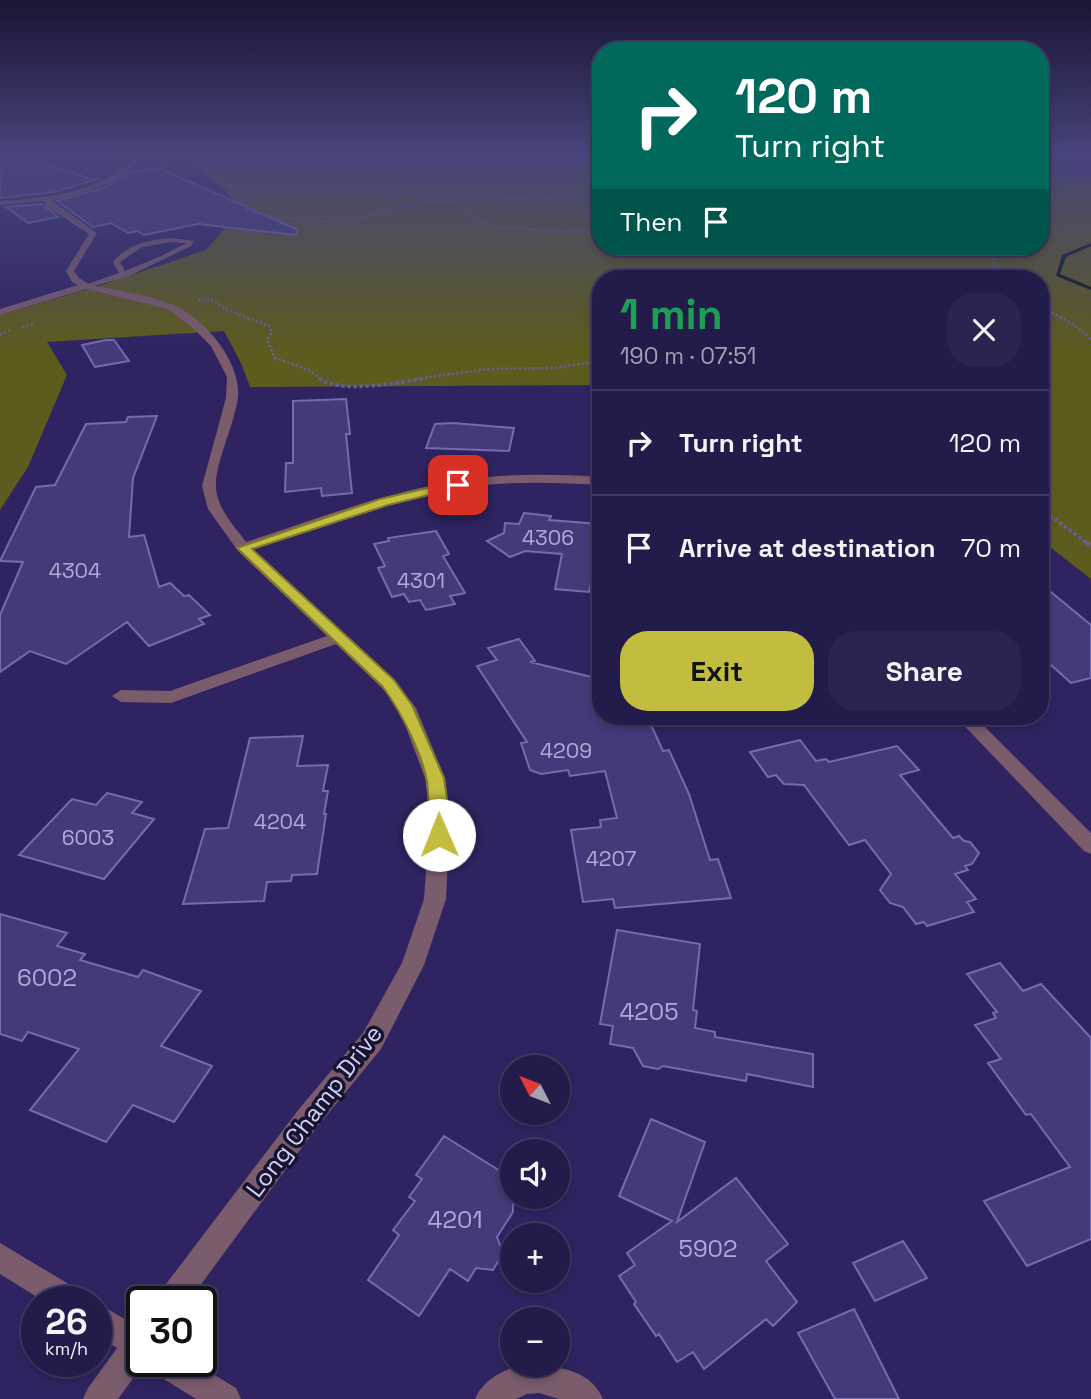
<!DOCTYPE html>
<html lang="en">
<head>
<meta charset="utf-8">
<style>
  :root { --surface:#231b49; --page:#2b2450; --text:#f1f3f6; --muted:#a3a1b4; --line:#403961; --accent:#c2bd3f }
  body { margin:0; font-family:"Space Grotesk",sans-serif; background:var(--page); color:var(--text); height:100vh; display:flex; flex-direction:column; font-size:26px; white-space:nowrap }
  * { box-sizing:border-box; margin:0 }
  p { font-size:23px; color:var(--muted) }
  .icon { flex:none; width:38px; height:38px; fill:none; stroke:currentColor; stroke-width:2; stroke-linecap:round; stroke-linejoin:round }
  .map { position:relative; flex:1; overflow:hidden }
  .sheet { position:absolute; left:592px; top:270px; width:457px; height:455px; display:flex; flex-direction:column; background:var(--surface); border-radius:28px; box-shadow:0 4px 10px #0003,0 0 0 2px var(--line) }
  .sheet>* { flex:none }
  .top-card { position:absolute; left:592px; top:42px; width:457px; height:214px; border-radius:28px; box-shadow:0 4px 10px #0003,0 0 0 2px var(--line); background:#00695c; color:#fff; overflow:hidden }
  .needle { width:46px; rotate:312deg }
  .fabs { position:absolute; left:500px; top:1055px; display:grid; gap:14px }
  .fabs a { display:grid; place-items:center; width:70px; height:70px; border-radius:50%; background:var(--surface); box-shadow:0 4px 10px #0003,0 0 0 2px var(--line); font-size:35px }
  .speed { position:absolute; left:21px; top:1286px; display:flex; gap:14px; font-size:35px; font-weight:700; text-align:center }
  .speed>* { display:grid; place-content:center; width:91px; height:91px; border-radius:50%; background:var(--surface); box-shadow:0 4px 10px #0003,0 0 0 2px var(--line); line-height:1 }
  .speed small { font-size:18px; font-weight:400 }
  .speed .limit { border:4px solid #111; border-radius:10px; background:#fff; color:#111 }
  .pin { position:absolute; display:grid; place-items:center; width:60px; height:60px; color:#fff; margin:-30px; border-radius:14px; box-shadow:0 4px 10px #0006 }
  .me { position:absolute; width:77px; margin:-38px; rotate:359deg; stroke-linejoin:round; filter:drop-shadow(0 0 5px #0008) }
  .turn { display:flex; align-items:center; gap:24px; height:147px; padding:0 28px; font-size:32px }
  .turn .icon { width:91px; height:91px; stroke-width:2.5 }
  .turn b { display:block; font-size:49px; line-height:60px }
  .then { display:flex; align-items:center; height:66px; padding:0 28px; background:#0003; gap:14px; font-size:26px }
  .round { display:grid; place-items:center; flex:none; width:74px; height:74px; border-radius:28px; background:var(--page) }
  .overview { display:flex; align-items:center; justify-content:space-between; height:119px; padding:0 28px }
  h1 { font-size:42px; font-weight:800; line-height:52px; color:#1e9e55 }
  .action { display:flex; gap:14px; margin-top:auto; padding:14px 28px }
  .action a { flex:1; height:80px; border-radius:28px; background:var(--accent); color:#111; font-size:28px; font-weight:800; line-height:80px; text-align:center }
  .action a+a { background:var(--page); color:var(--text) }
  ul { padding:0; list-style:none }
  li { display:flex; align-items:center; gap:21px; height:105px; padding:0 28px; border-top:2px solid var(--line) }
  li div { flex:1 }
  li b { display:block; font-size:26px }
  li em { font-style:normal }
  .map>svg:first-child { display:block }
</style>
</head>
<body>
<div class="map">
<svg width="1091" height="1399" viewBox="0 0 1091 1399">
  <rect width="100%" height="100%" fill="#2f2461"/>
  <path fill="#5d5b1e" d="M120,155H600V247H1040V174L1091,175V579L1050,547L1040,535V278H600V385L250,387L241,363L224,331L47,342L67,375L28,467L0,510V315L98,286L206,250L242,209L221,186L188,162L128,159Z"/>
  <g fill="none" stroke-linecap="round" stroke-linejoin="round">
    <path fill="#0a181e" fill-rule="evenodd" d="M1091,243V246L1066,257L1060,274L1091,287V290L1056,276L1062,255Z"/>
  </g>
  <path fill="#443a7a" stroke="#736cb0" stroke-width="2" d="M0,155H15L92,179L101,178L55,192L0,198V169L22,164L19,159L0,160Z
    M159,168L298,230L296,235L198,224L144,235L137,231L128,233L111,223L93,227L57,201L103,188L128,173Z
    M42,204L58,217L28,223L6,207Z
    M106,340H114L129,361L95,367L82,345Z
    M346,399L350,434H346L352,493L322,496L321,488L285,492L286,463H293V401Z
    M157,416L133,478L129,537L144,535L159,587L170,583L184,596L189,595L210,615L199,619L204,624L149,646L127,622L66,664L30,651L0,672V615L23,562L0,561L36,487L55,485L86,424L126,422L128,417Z
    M453,423L514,428L509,451L426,448L435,424Z
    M524,513L551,516L549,520L600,524V553H597L589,592L555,589L562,554L525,551L510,557L487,541L504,533L505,523L519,524Z
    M436,531L449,554L443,556L465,593L450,596L455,604L426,610L420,600L409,602L404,594L392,597L378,568L385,566L374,544L389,541L388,538Z
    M1040,583L1091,625V678L1071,683L1040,655Z
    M519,639L535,661L530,662L600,679V716H647L663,751L669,750L689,794L710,860L718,859L731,898L615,908L613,899L583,902L571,830L601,827L600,820L617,818L605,771L570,776L568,770L541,774L530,770L521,743L527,742L477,666L497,660L488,648Z
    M303,736L297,766L328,765L323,791H328L324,814H326L317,874L292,875L291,881L267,882L264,901L183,904L205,829L228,828L250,738Z
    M800,740L816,761L826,759L829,762L897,746L919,770L900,775L953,838L959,836L964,841L970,842L979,853L972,864L965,866L968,870L955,874L976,899L967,902L974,912L927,926L924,922L916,924L903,907L890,903L880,890L891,874L865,840L849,845L804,785L784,784L776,775L768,777L750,752Z
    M107,793L142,802L132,813L154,819L104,879L19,855L72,799L96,805Z
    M0,914L67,933L57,946L85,954L80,960L138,977L143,970L201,991L161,1046L212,1066L174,1122L133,1105L106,1142L30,1110L79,1049L28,1032L22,1041L0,1034Z
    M617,930L700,944L693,1010L697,1011L695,1028L715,1032V1037L813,1054V1087L747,1074L746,1081L663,1066L658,1069L643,1066L633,1048L610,1044L613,1026L600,1024Z
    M1000,963L1023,991L1041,984L1091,1038V1239L1027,1266L984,1201L1070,1167L1031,1114L1026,1115L988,1063L1001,1059L975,1025L996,1018L993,1013L997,1012L967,974Z
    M651,1119L705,1142L677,1222L736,1178L788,1244L766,1261L797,1302L773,1326L766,1319L704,1369L693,1352L677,1362L659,1334L656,1336L634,1304L636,1302L619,1276L635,1265L627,1253L672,1221L619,1196Z
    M444,1136L513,1179V1212L497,1237L503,1253L493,1270L476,1268L468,1281L450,1269L419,1316L368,1280L399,1235L393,1230L415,1201L409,1197L422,1179L416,1175Z
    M903,1241L927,1278L875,1301L853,1263Z
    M854,1309L899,1399H835L798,1333Z"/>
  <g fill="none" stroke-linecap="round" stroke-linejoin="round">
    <path stroke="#675f94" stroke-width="2" stroke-dasharray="2.5 2" stroke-linecap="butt" d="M197,155L193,163L234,189L243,191L350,189L539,200L600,195
      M243,191L239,198L248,207L247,211C284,220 327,225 365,217C397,210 425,196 459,202L468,216L493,227L600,233
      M981,247L991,253"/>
    <path stroke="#675f94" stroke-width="2.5" stroke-dasharray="2.5 2" stroke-linecap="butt" d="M988,251L993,254L995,273L999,278
      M198,301L210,299L227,310L269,326L272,332L267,340L275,358L309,370L321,379
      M1040,306L1073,324L1091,339
      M22,327L34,324
      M0,335L10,330
      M416,379L488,369L554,368L600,361"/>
    <path stroke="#675f94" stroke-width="3.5" stroke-dasharray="3.5 2.5" stroke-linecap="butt" d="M319,378C341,395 400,382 427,378
      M1040,508L1088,544"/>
    <path stroke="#675f94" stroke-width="4.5" stroke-dasharray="5 3.5" stroke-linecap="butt" d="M1086,542L1091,546"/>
    <path fill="#7b5c6c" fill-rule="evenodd" d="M164,155H169L166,162L169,168H165L160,162Z
      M171,238L194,241L191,246L127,277L86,288L82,286L119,273L113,262C128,244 149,240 171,238ZM171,242L187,243L161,256L125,271L120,262L142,247Z"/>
    <path fill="#7b5c6c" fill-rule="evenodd" d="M138,155H145C118,183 89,193 51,200L97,233L74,271L79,278L89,284C116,291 148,294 173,305C205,318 241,362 238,397C235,423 215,463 216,486C216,507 234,526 246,542C316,519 384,493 456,481C504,473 552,474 600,477V485C553,482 506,481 460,488C389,499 321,527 253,549L394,680L416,708L445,778L450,814L446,899L424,965L381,1049L317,1127L188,1302H155L160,1292L299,1109L363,1033L402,963L424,899L430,814L425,778L399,709L382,688L336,644L171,703L121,702L112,696L121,690L170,691L327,636L238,551L208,509L202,486L226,398L227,377L211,346L194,329L168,309L86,289L0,315V309L78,285L72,282L66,271L89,234L47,207L44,201L0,205V201C50,198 101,192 138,155Z
      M19,162V164L0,167V163Z
      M955,716H974L1091,833V854L1084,851Z
      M0,1243L82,1292L87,1302H45L0,1274Z
      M96,1302L138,1327L142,1325V1362H145L118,1399H83L88,1388L117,1348L96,1335Z
      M150,1362H193L236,1388L241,1399H196L154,1373Z
      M519,1365C549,1365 589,1366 603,1399H559L539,1393L527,1394L516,1399H475C483,1380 500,1372 519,1365Z"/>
  </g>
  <linearGradient id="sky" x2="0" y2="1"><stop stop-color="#1a1435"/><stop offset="0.44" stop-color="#47457b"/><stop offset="1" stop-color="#47457b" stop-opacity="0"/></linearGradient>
  <rect width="1091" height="351" fill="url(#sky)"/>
  <path fill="#c2bd3f" stroke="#7e7b29" stroke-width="2" d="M458,481L462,482V487L388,505L252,549L394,680L412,705L444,778L449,814L445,840H432C429,834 429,794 427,781C421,751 401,712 383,687L237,548L380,499Z"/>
  <g text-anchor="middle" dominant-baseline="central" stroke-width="7" stroke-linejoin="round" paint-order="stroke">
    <g font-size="21" fill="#aeabd8">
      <text x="548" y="537">4306</text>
      <text x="75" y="570">4304</text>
      <text x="421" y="580">4301</text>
      <text x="566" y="750">4209</text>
      <text x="280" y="821">4204</text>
      <text x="88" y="837">6003</text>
      <text x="611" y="858">4207</text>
    </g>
    <g font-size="24" fill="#aeabd8">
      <text x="47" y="977">6002</text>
      <text x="649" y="1011">4205</text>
      <text x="455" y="1219">4201</text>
      <text x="708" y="1248">5902</text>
    </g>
    <g font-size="24" fill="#d2d1f7" stroke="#17142f">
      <text transform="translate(314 1111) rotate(-53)">Long Champ Drive</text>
    </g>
  </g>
</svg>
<div class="fabs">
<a><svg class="needle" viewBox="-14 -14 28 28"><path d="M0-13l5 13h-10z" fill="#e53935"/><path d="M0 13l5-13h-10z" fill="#a3a1b4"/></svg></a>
<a><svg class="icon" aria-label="sound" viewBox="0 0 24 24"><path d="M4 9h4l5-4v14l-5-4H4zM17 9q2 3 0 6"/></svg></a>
<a>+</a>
<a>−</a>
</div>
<div class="speed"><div>26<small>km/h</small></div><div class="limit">30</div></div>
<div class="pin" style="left:458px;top:485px;background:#d93025"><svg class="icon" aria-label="arrive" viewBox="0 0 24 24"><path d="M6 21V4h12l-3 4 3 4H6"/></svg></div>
<svg class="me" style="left:439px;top:835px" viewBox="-20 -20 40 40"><circle r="19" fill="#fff"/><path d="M0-13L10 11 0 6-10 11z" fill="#c2bd3f"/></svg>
<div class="top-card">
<div class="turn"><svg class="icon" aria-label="right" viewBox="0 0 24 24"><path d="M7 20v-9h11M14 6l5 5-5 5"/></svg><div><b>120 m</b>Turn right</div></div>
<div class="then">Then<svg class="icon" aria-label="arrive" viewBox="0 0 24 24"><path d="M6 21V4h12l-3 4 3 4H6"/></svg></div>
</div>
<section class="sheet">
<div class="overview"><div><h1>1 min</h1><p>190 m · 07:51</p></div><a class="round"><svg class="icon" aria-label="close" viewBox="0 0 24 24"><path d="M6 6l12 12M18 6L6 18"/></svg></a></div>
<ul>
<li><svg class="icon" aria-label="right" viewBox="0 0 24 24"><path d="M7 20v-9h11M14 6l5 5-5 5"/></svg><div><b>Turn right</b></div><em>120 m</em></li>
<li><svg class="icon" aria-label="arrive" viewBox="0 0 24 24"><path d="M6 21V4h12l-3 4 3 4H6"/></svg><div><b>Arrive at destination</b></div><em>70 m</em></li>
</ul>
<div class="action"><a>Exit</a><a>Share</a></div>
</section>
</div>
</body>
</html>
